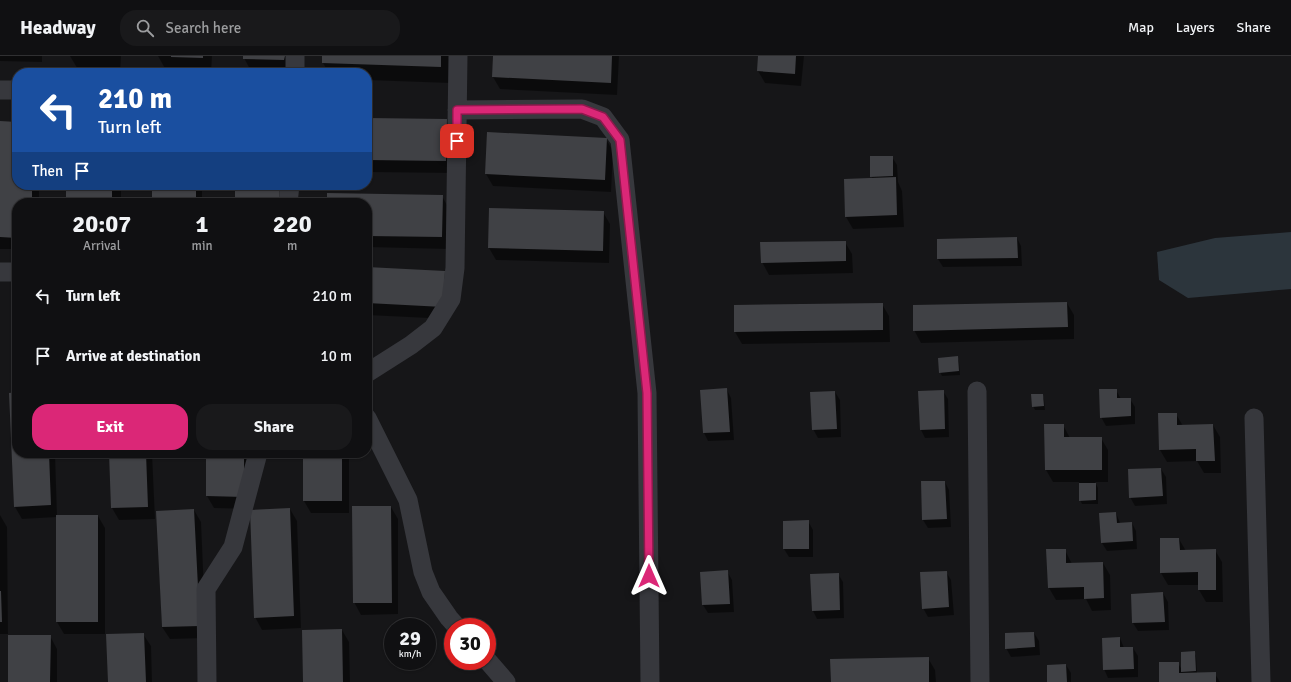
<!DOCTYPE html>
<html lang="en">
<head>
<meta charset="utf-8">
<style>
  :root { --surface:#101012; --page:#19191b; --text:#f1f3f6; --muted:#9c9d9f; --line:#303032; --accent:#db2777 }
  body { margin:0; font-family:Signika,sans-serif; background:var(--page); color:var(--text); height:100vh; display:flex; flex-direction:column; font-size:15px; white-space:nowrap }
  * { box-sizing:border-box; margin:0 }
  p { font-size:13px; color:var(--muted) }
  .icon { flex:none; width:22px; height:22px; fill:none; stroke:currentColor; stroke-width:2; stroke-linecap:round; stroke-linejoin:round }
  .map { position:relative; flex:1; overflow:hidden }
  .details { position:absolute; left:12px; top:142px; width:360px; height:260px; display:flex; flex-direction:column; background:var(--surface); border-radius:16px; box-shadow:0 1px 3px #0004,0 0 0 1px var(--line) }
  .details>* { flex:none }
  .guide { position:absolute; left:12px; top:12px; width:360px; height:122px; border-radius:16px; box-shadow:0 1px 3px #0004,0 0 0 1px var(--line); background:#1a4fa0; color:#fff; overflow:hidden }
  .speed { position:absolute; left:384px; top:562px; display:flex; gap:8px; font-size:20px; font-weight:700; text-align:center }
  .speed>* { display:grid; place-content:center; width:52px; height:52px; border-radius:50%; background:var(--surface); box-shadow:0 1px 3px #0004,0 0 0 1px var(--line); line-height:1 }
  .speed small { font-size:10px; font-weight:400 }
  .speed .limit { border:6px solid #d22; background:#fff; color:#111 }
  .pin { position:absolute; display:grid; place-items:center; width:34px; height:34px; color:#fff; margin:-17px; border-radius:8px; box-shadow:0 2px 6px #0006 }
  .me { position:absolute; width:44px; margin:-22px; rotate:0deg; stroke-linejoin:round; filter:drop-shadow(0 0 3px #0008) }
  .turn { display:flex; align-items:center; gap:14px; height:84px; padding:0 20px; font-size:18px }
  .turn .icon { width:52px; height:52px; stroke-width:2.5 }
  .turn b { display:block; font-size:28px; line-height:34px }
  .then { display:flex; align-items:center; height:38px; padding:0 20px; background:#0003; gap:8px; font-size:15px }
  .eta { display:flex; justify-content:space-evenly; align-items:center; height:68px; text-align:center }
  .eta b { font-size:24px; font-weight:800; line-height:28px }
  .button { display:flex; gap:8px; margin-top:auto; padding:8px 20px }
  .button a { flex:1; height:46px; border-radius:16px; background:var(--accent); color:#fff; font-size:16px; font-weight:800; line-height:46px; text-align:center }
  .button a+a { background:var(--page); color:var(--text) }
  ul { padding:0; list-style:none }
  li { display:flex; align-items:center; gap:12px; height:60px; padding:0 20px }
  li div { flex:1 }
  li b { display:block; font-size:15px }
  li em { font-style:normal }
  header { display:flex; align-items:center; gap:24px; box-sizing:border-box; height:56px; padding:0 20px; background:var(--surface); border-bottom:1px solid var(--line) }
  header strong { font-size:19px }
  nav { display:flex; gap:22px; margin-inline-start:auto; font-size:14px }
  .search { width:280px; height:36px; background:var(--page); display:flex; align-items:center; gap:10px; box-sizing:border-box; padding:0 14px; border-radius:16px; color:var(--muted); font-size:15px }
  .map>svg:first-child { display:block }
</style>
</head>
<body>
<header>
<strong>Headway</strong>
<div class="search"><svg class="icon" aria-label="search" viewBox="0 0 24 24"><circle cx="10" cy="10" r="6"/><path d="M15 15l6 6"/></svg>Search here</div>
<nav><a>Map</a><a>Layers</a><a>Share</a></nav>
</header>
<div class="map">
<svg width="1291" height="626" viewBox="0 0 1291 626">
  <rect width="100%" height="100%" fill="#161618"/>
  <path fill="#2c353c" d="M1291,176V233L1188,242L1159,224L1157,196L1215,182Z"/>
  <path fill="#0007" d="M0,0H42V6L0,5Z
    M70,0H121L120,16L79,15Z
    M158,0H212L211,17L167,16Z
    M244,0H291V16L251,15L244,2Z
    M323,0H451L450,27L367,24V17H329L323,7Z
    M494,0H619L617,39L500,33L493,21Z
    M759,0H804L801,30L765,27L758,15Z
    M367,63L446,64L453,77V117L367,116Z
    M0,66L17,67V129H39V147H17V193H0Z
    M606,83L613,95L611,136L493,130L486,118Z
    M892,101L897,109L898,126L902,135L904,171L853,173L846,161L873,123L871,120Z
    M67,129H121V147H67Z
    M153,129H202V147H153Z
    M442,140L449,153L448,193L367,191V147H328Z
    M603,156L610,168L609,207L496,204L489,192Z
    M1017,182L1021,190L1022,210L943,211L938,203V184Z
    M845,186L852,198L853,217L769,219L762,206Z
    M367,212L444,216L449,263L367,259Z
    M1067,247L1074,259V283L921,287L914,274Z
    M882,248L889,260L890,286L742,288L735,276V250Z
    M957,301L959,305L960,319L942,320L940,316Z
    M727,334L731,342L734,384L708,385L704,377L701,335Z
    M1116,334L1121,343H1130L1135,351V368L1106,370L1101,361Z
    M943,335L948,343L949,381L925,382L921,374Z
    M835,336L840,344L841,381L818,382L813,373Z
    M17,337V397H55L57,460H98L105,472V578H64L57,566V461L22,463L15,451Z
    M1042,339L1044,343L1045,354H1035L1033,350Z
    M1176,358L1183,370L1213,369L1220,381L1221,417H1204L1197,405L1167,406L1160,394Z
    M1045,369H1063L1070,382H1101L1108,394V426H1095L1098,432V448H1082L1080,444L1079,426H1053L1046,414Z
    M110,397H152L155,463L119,464L112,452Z
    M207,397H250V453L214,452L207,440Z
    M304,397H349V457H311L304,445Z
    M1161,413L1166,421L1167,448L1135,450L1130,441Z
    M945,426L949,434L951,471L928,472L923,464Z
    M391,451L398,463V558L361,559L354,546Z
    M290,453L297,465L301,572L262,574L255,561Z
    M194,454L201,466L206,582L170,583L162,571L157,456Z
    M1116,457L1120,467H1132L1136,475L1137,493L1107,495L1102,487Z
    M0,459L7,471L8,578H0Z
    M808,465L813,474V501H789L784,493Z
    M1179,483L1186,495L1215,494L1222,506L1223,546H1206L1199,534V529H1168L1161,517Z
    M1065,494L1072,508L1103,507L1110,519L1111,554L1092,555L1086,543L1056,544L1049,532Z
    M727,515L732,524L734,556L708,557L703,549L701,517Z
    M946,516L951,524L954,559L928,561L923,552Z
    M838,518L843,526L844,562L817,563L813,555Z
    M1163,537L1168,546L1169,574L1138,575L1133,567Z
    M342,574L349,586L350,626H304Z
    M1034,577L1039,585L1040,599L1011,601L1006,592Z
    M143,578L151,590L152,626H109Z
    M50,580L57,593V626H9Z
    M1120,582L1124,592H1133L1138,600V621L1108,622L1104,613Z
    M1194,596L1196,600L1197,618H1215L1220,626H1160L1178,607L1182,614Z
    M928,602L935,614L936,626H832Z
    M1066,609L1071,617V626H1048Z"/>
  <path fill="#404145" d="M171,0H203V2L171,1Z
    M243,0H285L284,4L243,3Z
    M322,0H441V11L322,7Z
    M493,0H612L611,27L492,21Z
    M758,0H796L795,18L757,15Z
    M367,62L447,63L446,105L367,104Z
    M0,65L17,66V129H32V147H17V182L0,181Z
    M487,76L607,82L605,124L485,118Z
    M870,100H893V120L870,121Z
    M896,121L897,159L845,161L844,123Z
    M66,129H112V147H66Z
    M152,129H196V147H152Z
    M235,129H280L279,147H235Z
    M327,137L443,139L442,181L367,180V147H327Z
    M489,152L604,155L603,195L488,192Z
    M1017,181L1018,202L937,203V183Z
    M846,185V205L761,207L760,186Z
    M367,211L445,215L443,251L367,247Z
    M1067,246L1068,271L913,275V249Z
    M883,247V274L734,276V249Z
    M958,300L959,315L939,317L938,302Z
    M727,332L730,376L703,377L700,334Z
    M1099,333H1117V342H1131V360L1100,362Z
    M944,334L945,373L920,374L918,335Z
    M835,335L837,373L812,374L810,336Z
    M17,336V397H49L51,449L14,451L9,337Z
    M1031,338H1043L1044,350L1032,351Z
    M1158,357H1177V369L1213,368L1215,405H1196V393L1159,394Z
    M1044,368H1064V381H1102V414H1045Z
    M109,397H146L148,451L111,452Z
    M206,397H244V441L206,440Z
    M303,397H342V445H303Z
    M1161,412L1163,440L1129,442L1128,413Z
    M921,425H945L947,463L922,464Z
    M1079,427H1096V444L1079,445Z
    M352,450H391L392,547H353Z
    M290,452L294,560L254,562L250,454Z
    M194,453L200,570L162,571L156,455Z
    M1116,456L1117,467L1132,466L1133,485L1101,487L1099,457Z
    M56,459H98V566H56Z
    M809,464V493H783V465Z
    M1160,482H1179L1180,494L1216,493V534H1198V516L1160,517Z
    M1046,493H1066V507L1103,506L1104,542L1084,543V531L1048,532Z
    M728,514L730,548L702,549L700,516Z
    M947,515L949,551L922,553L920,516Z
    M839,517L840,554L812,555L810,518Z
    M0,535H1L2,566H0Z
    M1163,536L1165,566L1132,567L1131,538Z
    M342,573L343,626H303L302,574Z
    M1034,576L1035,591L1005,593V577Z
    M144,577L146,626H108L106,578Z
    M8,579H51L50,626H8Z
    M1120,581V591H1133L1134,613L1103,614L1102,582Z
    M1195,595L1196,615L1181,616V596Z
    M929,601V626H831L830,603Z
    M1159,606H1179V617L1216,616V626H1159Z
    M1066,608L1067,626H1047V609Z"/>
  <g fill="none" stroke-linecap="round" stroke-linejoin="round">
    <path stroke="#37383d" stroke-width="19" d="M295,0V17
      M0,34H17
      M457,54L582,53L603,61L620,84L647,337L650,626
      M288,147L290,129
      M0,216H17
      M367,317L411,289L433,272L451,243L455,212L458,0
      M977,335L980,626
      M367,362L408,444L423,516L431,536L449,562L457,571
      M1254,362L1261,626
      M487,604L506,626
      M207,626L206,533L233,491L258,397"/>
  </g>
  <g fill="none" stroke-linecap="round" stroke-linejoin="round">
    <g stroke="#8e194d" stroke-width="10">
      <path id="route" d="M457,85V54L582,53L603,61L620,84L647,337L649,520"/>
    </g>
    <use href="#route" stroke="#db2777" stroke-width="7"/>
  </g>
</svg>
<div class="speed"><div>29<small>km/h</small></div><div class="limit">30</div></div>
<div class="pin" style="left:457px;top:85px;background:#d93025"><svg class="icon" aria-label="arrive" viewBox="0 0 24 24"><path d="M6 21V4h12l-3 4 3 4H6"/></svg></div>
<svg class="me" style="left:649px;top:520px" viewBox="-20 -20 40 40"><path d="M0-17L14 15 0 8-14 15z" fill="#db2777" stroke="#fff" stroke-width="4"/></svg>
<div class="guide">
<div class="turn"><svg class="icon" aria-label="left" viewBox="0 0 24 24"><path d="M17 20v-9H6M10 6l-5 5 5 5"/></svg><div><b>210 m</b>Turn left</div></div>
<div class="then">Then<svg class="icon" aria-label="arrive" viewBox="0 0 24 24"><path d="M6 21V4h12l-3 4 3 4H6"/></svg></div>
</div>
<section class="details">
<div class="eta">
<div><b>20:07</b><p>Arrival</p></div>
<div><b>1</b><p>min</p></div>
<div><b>220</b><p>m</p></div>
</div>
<ul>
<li><svg class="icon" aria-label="left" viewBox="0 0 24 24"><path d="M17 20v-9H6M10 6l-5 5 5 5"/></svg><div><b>Turn left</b></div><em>210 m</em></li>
<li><svg class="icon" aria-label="arrive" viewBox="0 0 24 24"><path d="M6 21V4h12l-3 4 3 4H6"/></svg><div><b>Arrive at destination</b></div><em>10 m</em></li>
</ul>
<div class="button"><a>Exit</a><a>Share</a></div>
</section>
</div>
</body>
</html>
